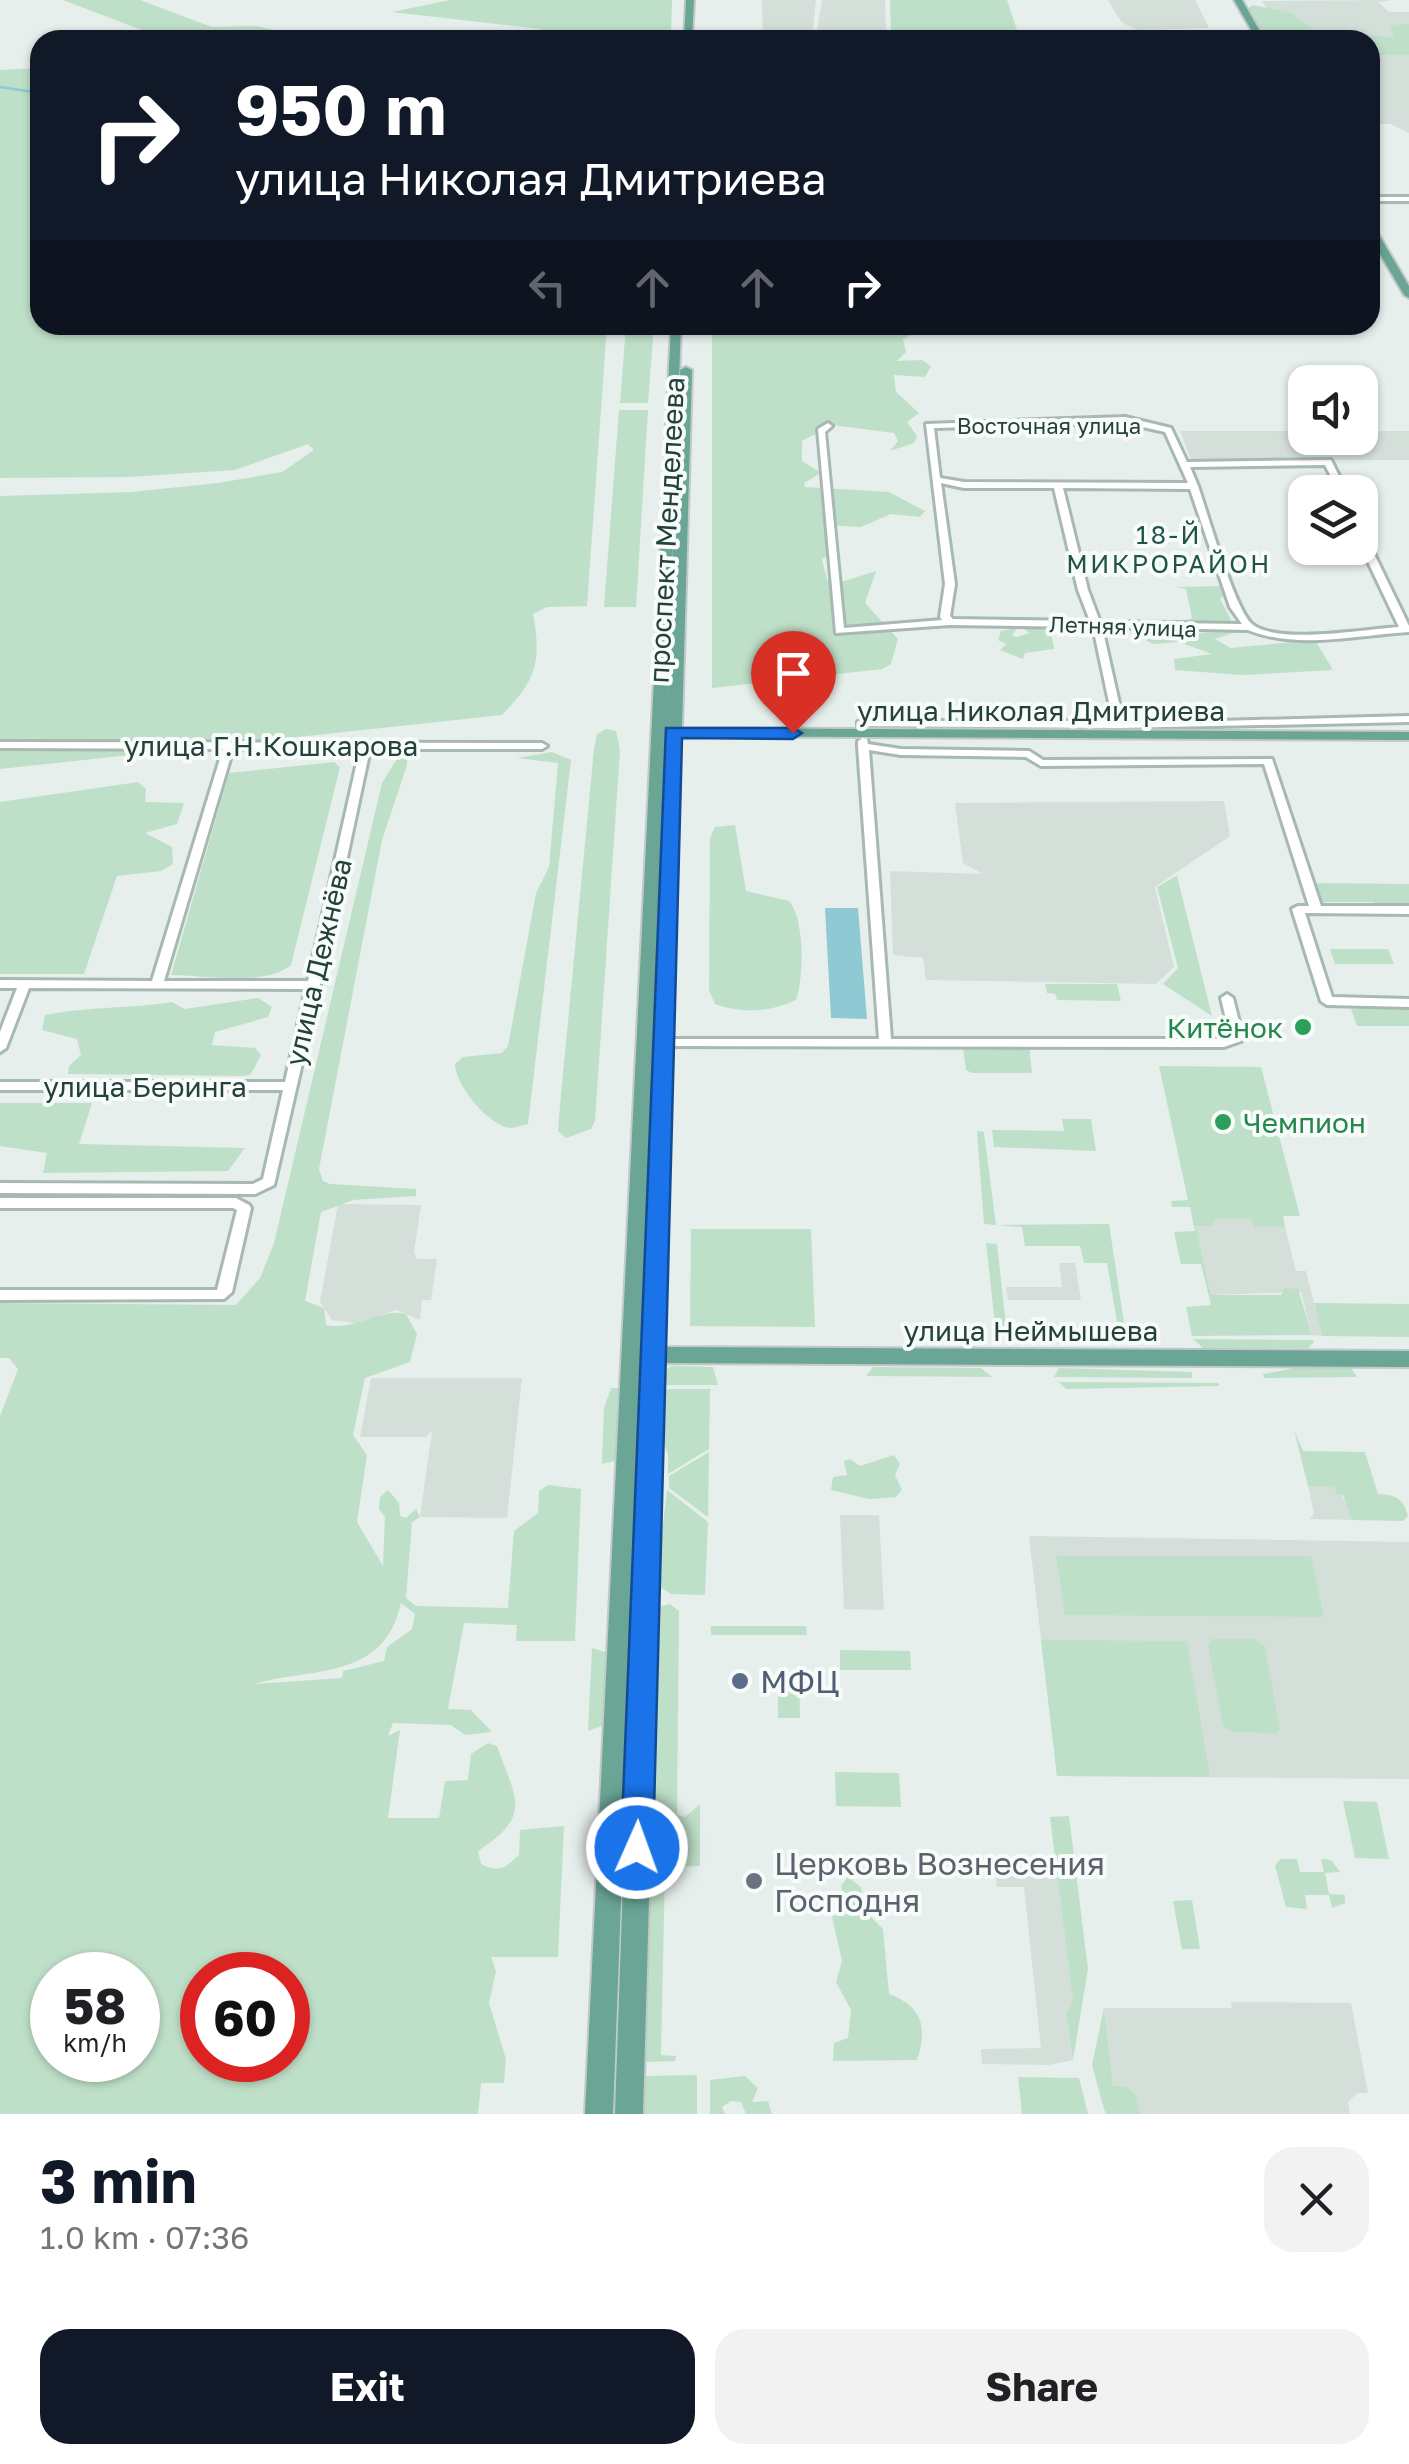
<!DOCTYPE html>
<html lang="en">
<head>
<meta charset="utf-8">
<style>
  :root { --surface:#fff; --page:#f2f2f2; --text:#202124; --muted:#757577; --accent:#111827 }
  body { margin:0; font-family:"Golos Text",sans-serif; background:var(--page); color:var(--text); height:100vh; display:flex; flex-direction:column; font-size:38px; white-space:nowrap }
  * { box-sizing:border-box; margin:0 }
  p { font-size:32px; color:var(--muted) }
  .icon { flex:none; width:55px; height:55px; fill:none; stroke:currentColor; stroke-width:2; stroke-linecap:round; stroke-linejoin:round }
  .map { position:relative; height:2114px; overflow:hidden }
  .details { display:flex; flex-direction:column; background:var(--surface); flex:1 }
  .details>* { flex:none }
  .banner { position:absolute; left:30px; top:30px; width:1350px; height:305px; border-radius:30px; box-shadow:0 2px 8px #0004; background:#111827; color:#fff; overflow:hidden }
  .tools { position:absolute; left:1288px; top:365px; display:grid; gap:20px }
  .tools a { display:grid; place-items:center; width:90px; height:90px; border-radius:20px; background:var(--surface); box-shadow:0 2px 8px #0004; font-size:50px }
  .speed { position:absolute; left:30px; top:1952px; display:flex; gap:20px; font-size:50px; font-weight:700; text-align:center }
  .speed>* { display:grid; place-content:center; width:130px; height:130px; border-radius:50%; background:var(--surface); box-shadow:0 2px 8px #0004; line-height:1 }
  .speed small { font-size:25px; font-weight:400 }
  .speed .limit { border:15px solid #d22; background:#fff; color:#111 }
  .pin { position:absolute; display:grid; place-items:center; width:85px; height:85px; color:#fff; margin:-102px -42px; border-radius:50% 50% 50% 0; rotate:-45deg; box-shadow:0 0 10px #0007 }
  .pin .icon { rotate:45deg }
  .me { position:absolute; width:110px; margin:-55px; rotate:2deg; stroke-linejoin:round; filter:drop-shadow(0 0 8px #0008) }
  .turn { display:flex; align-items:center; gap:35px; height:210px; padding:0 40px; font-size:45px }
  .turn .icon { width:130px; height:130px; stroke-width:2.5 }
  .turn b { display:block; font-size:70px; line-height:85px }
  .lanes { display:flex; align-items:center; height:95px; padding:0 40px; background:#0003; justify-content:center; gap:50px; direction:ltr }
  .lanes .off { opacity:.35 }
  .round { display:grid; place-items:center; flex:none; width:105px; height:105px; border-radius:30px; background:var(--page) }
  .headline { display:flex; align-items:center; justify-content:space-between; height:170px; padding:0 40px }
  h1 { font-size:60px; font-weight:700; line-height:75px; color:var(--accent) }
  .action { display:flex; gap:20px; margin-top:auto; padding:20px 40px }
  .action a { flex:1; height:115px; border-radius:30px; background:var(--accent); color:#fff; font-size:40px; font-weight:700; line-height:115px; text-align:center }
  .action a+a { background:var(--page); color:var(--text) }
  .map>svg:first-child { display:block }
</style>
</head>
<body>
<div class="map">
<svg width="1409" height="2114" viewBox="0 0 1409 2114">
  <rect width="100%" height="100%" fill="#e6efeb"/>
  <path fill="#d4dfda" d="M762,0H816L812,37L763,39Z
    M822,0H885L886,34L816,37Z
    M1108,0H1195L1209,28L1137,30L1121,22Z
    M1392,0L1378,2L1389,12H1409V31L1403,40H1286L1262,1Z
    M1409,52V133L1391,124H1370V53Z
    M1180,431H1305V438H1360V431H1409V460H1191Z
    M1224,801L1230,836L1155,887L1174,967L1156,984L926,980L923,958L893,955L890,871L983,874L963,863L955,803Z
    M338,1204L421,1205L414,1252L417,1259H437L431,1300H422L420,1320L396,1310L355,1323L332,1320L320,1302Z
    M1213,1219H1252L1254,1227H1285L1296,1271H1306L1322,1336L1312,1335L1301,1292L1211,1295L1196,1226H1214Z
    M1059,1263H1075L1081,1300H1008L1006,1287H1062Z
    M371,1378H522L507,1518L420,1517L432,1431L426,1437H360Z
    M1308,1486H1335L1357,1520L1309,1519L1314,1514Z
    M840,1515H879L884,1610L844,1609Z
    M1029,1536L1409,1542V1779L1057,1776Z
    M996,1876L1058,1877L1073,2002L1066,2013L1073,2060L1049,2065L982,2064L981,2049L1041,2048L1024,1887H997Z
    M1231,2002L1351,2003L1368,2093H1357L1348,2102L1350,2114H1140L1136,2095L1129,2088L1113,2087L1104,2008H1232Z"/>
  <path fill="#bfe0c8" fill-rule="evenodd" d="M63,0H140L212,27L257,26L316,40H135L144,31Z
    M450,0H672L671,35L663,37L529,40L540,29L392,12Z
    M890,0H1007L1017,30L1000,36H891Z
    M1252,5L1292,13L1324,39L1266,40L1248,9Z
    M1409,24V55H1370V40H1329L1341,34L1394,37L1390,25Z
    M40,68V325H607L587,606L547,607L533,614C542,661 536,681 502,715L0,769V496L131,492L218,483L282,472L314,450L308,444L235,470L129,477L0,478V70Z
    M626,325H654L648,403H620Z
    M712,325H932L903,339L906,352L897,361L922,360L931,366L925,377L894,375L896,392L919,413L907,422L917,436L914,443L890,451L898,441L894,433L832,425L802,441V461L821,473L804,483L805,487L889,492L925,511L920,517L891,514L861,527L824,525L835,551L822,559L827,580L835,584L876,571L865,603L898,639L891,664L882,669L712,688Z
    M619,410H648L636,607H604Z
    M1221,586L1225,593L1220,599L1231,620L1225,624L1179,623L1192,618L1186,589L1176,587Z
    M1046,626L1058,628L1052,637L1054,649L1025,653L1023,659L1000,650L1006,644L998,640L1001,631L1017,628L1012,635L1016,637L1030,633L1022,628Z
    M1239,631L1215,639L1231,648L1315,640L1333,670L1243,675L1175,670L1174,659L1212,654L1179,642L1153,644L1137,636Z
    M606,729L616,731L620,750L595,1121L591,1129L566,1138L558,1131L560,1105L594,749L597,734Z
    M552,752L571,760L528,1124C527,1124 513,1128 512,1128C490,1128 455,1085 455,1064L463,1057L502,1053L508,1046L536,893L549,867L558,763L517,758Z
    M400,754L407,757V765L382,840L319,1169L323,1181L330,1184L416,1189V1196L353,1200L321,1212L305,1301L324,1308L326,1325C356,1331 379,1307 406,1314L417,1334L410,1362L365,1378L353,1435L367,1455L357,1522L383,1566L385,1517L379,1509L380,1497L388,1490L399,1503L400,1516L406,1518L416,1509L420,1517L412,1522L406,1598L416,1606L508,1608L514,1531L538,1513L539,1491L548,1485L581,1489L575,1641H516L517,1625L464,1623L448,1709L471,1710L492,1732L465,1735L451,1725L393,1723L388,1736L400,1730L388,1818H439L445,1781L468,1780L471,1754L488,1743L497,1746C516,1800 533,1815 478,1851L481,1864C499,1873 505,1868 519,1855L520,1830L564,1826L558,1957H491L496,1971L489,2003L506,2059L504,2083H481L478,2114H0V1416L18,1369L9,1358H0V1303L236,1305L260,1278L274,1243L382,783ZM401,1603L415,1614L412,1629L387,1647L384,1661L343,1671L342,1678L254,1684C312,1667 384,1681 401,1603ZM138,1975V2060H52V1975ZM288,1975V2060H202V1975Z
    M334,762L340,767L291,965C265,987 204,975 171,975L229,773Z
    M138,782L146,789L145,802L184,803L177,824L145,833L172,847L173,864L161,871L117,876L84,974H0V802Z
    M735,825L746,891L789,901C805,919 804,978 796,1000C771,1012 741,1014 715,1004L709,990L710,838L715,827Z
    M1176,876H1177L1212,1016L1163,984L1178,968L1157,887Z
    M1320,883L1409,884V903L1376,907L1374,902H1324L1323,907L1314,885Z
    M1330,949H1388L1394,964H1335Z
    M1045,984H1117L1121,1001L1057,1000L1055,994L1047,993Z
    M258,998L272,1007L268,1017L215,1032L212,1045L255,1048L261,1055L251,1074L244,1076L68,1074L69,1066L81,1055L77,1039L42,1030L45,1015C91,1006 128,1009 172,1002L185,1009Z
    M1351,1009H1409V1026H1357Z
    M967,1046H1029L1032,1073H972L966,1070L963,1048Z
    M1159,1066L1261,1067L1300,1216H1283L1285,1227H1254L1251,1219H1214V1226H1196L1211,1295H1281L1285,1288L1298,1289L1312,1335L1192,1336L1186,1307L1211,1305L1201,1264H1181L1174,1232L1195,1231L1190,1207H1172L1171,1201L1188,1200Z
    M0,1103H92L79,1144L245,1148L228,1171L43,1173L47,1153L0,1146Z
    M1062,1119H1091L1096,1151L994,1147L992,1130L1064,1131Z
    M977,1131L984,1132L996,1225L1109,1224L1126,1336L1021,1335L1119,1334L1107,1263H1084L1080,1246H1025L1022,1227L984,1224Z
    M691,1229H811L815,1327L690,1326Z
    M986,1243L997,1244L1007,1334H996Z
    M1314,1303L1409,1304V1337L1322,1336Z
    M1193,1339L1313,1340L1314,1342L1308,1348H1203Z
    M672,1366L713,1367L718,1385H661L662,1371Z
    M873,1367L981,1368L992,1377L866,1376Z
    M1059,1368L1192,1372V1378L1054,1377Z
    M1294,1368H1351L1357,1377L1264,1378L1263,1374Z
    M1059,1382L1218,1383L1220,1386L1066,1389Z
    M611,1388H623L618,1460L602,1464L604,1408Z
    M662,1389H710L709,1449L668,1474V1454L661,1437Z
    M1294,1430L1303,1451L1365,1452L1378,1494C1396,1495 1403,1498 1408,1516L1403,1521L1352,1520L1343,1495L1337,1494L1334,1486H1308Z
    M709,1452L708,1517L669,1488V1476Z
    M894,1455L900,1464L895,1475L902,1490L896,1497L869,1499L831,1490L833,1477L847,1475L844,1461L850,1459L860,1466Z
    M667,1490L708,1522L705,1595L671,1594L656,1585Z
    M1056,1556H1311L1324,1617L1065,1615Z
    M670,1604L679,1611L677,1815L685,1817L700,1804V1866L665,1867L661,2055L676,2056L675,2061L644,2062L657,1607Z
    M711,1626H806L807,1635H711Z
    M1212,1639H1255L1265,1647L1280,1729L1276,1733L1232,1732L1223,1726L1208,1646Z
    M1041,1640L1187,1641L1210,1777L1057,1776Z
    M592,1648L609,1653L605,1725L588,1731Z
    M840,1650L910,1651L911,1670H840Z
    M778,1673H799L800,1718H778Z
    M835,1772L899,1773L901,1807L836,1806Z
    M1343,1801L1377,1802L1389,1859L1355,1858Z
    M1069,1816L1088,1969L1073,2060L1066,2013L1073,2002L1050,1817Z
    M1280,1859H1297L1300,1872H1324L1321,1859L1331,1860L1340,1872L1325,1873L1329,1894L1345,1895V1903L1332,1908L1329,1895H1305L1307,1909L1286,1907L1275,1866Z
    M848,1877L861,1887L863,1909L883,1929L889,1994C922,2006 928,2027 917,2060L833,2061L834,2043L848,2038L851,2010L836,1982L842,1961L832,1917L845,1907L841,1886Z
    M1192,1900L1200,1949H1182L1173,1901Z
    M1104,2008L1113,2086L1128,2087L1136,2095L1140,2114H1106L1104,2109L1092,2065Z
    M697,2075V2114H638L643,2076Z
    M745,2076L758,2088L752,2102L768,2101L772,2114H746L741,2102L731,2101L722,2107L725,2114H710V2080Z
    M1018,2077L1079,2078L1088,2114H1022Z"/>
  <path fill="#8ec9d4" d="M825,908H858L867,1019L831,1018Z"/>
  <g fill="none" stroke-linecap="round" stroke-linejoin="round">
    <path stroke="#8ec9d4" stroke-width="2.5" d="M0,87L40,93"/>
    <g stroke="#a8b8b2" stroke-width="6">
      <path id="minor" d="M1370,197H1409V201H1370Z
        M1125,417L1171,428L1187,462L1331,460L1347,492H1339L1325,465L1190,467L1198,486C1207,512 1235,610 1252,624C1276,645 1367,629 1399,627L1360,545V532L1365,535L1409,626V632C1356,635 1298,650 1248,630L1102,627L1123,721H1218L1409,716V722L1119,728L858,726V722L862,721H1113L1093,627L950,625L836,633L818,429L828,423L832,426L825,432L844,628L942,620L940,617L945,584L926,424ZM1125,423L1165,432L1188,483L964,482L940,478L934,428ZM941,483L964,488H1054L1078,590L1090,621L953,619L950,616L955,584ZM1063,488L1190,489L1230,607L1242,624L1100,622L1088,590Z
        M863,738L867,739L868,744L901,749L1029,751L1043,760L1272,759L1321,906H1409V914L1305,913L1332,997L1409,999V1007L1327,1005L1321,1001L1292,909L1298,906H1309L1264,764L1041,766L1026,757L901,755L869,750L891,1039H1223L1230,1036L1221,998L1227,994L1233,998L1243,1038L1241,1041L1224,1047L659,1046L657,1043L659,1040L663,1039H879L858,746V741Z
        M0,742L542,743L547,746L542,749H370L320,985L274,1185L255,1194L0,1193V1183L253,1184L263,1179L283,1090H0V1082H285L306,989L29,988L6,1048L0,1052V1032L17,988H0V980L152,981L223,749L0,748ZM233,749H360L308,981H164Z
        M0,1198H236L249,1205L251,1208L232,1292L224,1299L0,1300V1290H217L237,1210L233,1208H0Z"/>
    </g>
    <g stroke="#c2cac8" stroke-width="4">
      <path id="major" d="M686,0H694L692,40H684Z
        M1234,0H1242L1265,40H1257Z
        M1370,225L1375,228L1409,286V298L1404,295L1370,237Z
        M671,325H681L666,732L680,370L686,367L692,370L682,728L1409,732V740L681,736L664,1347L1409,1351V1367L664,1363L643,2114H615L641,1363L613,2114H585ZM666,732L644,1347H642Z"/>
    </g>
    <use href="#minor" fill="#fff" fill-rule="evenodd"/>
    <use href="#major" fill="#6aa596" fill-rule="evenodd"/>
  </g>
  <path fill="#1a73e8" stroke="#114b97" stroke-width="2.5" d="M666,728H793L802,733L793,739L682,738L653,1848L648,1858L637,1863L625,1858L621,1848Z"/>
  <g fill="#2e9e5b" stroke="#f7fbf9" stroke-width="4">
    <circle cx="1303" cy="1027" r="10"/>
    <circle cx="1223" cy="1122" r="10"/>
  </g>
  <circle fill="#5c6f8a" stroke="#f7fbf9" stroke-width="4" cx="740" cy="1681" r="10"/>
  <circle fill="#6b7280" stroke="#f7fbf9" stroke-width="4" cx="754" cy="1881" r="10"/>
  <g text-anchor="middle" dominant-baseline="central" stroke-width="8" stroke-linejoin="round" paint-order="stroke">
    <g font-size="22" fill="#24423a" stroke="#f7fbf9">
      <text x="1049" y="425">Восточная улица</text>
      <text transform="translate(1123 626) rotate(2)">Летняя улица</text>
    </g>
    <g font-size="25" letter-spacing="2.5" fill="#1f5548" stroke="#f7fbf9">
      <text x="1169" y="534">18-Й<tspan x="1169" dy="29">МИКРОРАЙОН</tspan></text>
    </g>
    <g font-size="28" fill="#24423a" stroke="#f7fbf9">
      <text transform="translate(666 530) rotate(-87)">проспект Менделеева</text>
      <text x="1041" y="710">улица Николая Дмитриева</text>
      <text x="271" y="745">улица Г.Н.Кошкарова</text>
      <text transform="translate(318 962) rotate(-77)">улица Дежнёва</text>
      <text x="145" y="1086">улица Беринга</text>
      <text x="1031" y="1330">улица Неймышева</text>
    </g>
    <g font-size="28" fill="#27864d" stroke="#f7fbf9" text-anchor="end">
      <text x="1283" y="1027">Китёнок</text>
      <text x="1243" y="1122" text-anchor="start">Чемпион</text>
    </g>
    <g font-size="32" fill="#4e5e75" stroke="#f7fbf9" text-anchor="start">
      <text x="760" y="1681">МФЦ</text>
    </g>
    <g font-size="32" fill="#5b616d" stroke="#f7fbf9" text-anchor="start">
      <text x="774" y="1863">Церковь Вознесения<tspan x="774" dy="37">Господня</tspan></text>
    </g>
  </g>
</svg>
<div class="tools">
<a><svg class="icon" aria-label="sound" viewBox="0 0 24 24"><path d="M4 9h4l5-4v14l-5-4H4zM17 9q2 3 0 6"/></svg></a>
<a><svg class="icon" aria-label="layers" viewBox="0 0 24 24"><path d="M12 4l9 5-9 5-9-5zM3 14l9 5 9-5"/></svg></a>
</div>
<div class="speed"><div>58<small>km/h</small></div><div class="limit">60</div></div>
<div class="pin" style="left:793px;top:733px;background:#d93025"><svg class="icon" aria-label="arrive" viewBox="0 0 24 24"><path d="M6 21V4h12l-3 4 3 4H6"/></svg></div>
<svg class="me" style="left:637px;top:1848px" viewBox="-20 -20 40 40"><circle r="17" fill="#1a73e8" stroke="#fff" stroke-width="3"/><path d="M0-11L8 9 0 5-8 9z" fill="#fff"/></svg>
<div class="banner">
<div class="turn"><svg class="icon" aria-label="right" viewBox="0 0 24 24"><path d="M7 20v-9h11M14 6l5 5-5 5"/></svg><div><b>950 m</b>улица Николая Дмитриева</div></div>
<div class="lanes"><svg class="icon off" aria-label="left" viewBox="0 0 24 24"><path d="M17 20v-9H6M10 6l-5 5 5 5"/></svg><svg class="icon off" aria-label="ahead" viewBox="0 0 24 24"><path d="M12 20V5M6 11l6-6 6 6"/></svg><svg class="icon off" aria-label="ahead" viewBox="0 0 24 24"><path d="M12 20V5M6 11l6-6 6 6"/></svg><svg class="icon" aria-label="right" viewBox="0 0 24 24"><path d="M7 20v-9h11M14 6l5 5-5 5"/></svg></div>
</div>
</div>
<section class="details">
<div class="headline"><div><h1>3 min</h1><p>1.0 km · 07:36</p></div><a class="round"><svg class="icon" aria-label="close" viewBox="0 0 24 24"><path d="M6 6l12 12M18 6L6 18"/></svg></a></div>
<div class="action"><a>Exit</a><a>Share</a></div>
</section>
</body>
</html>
